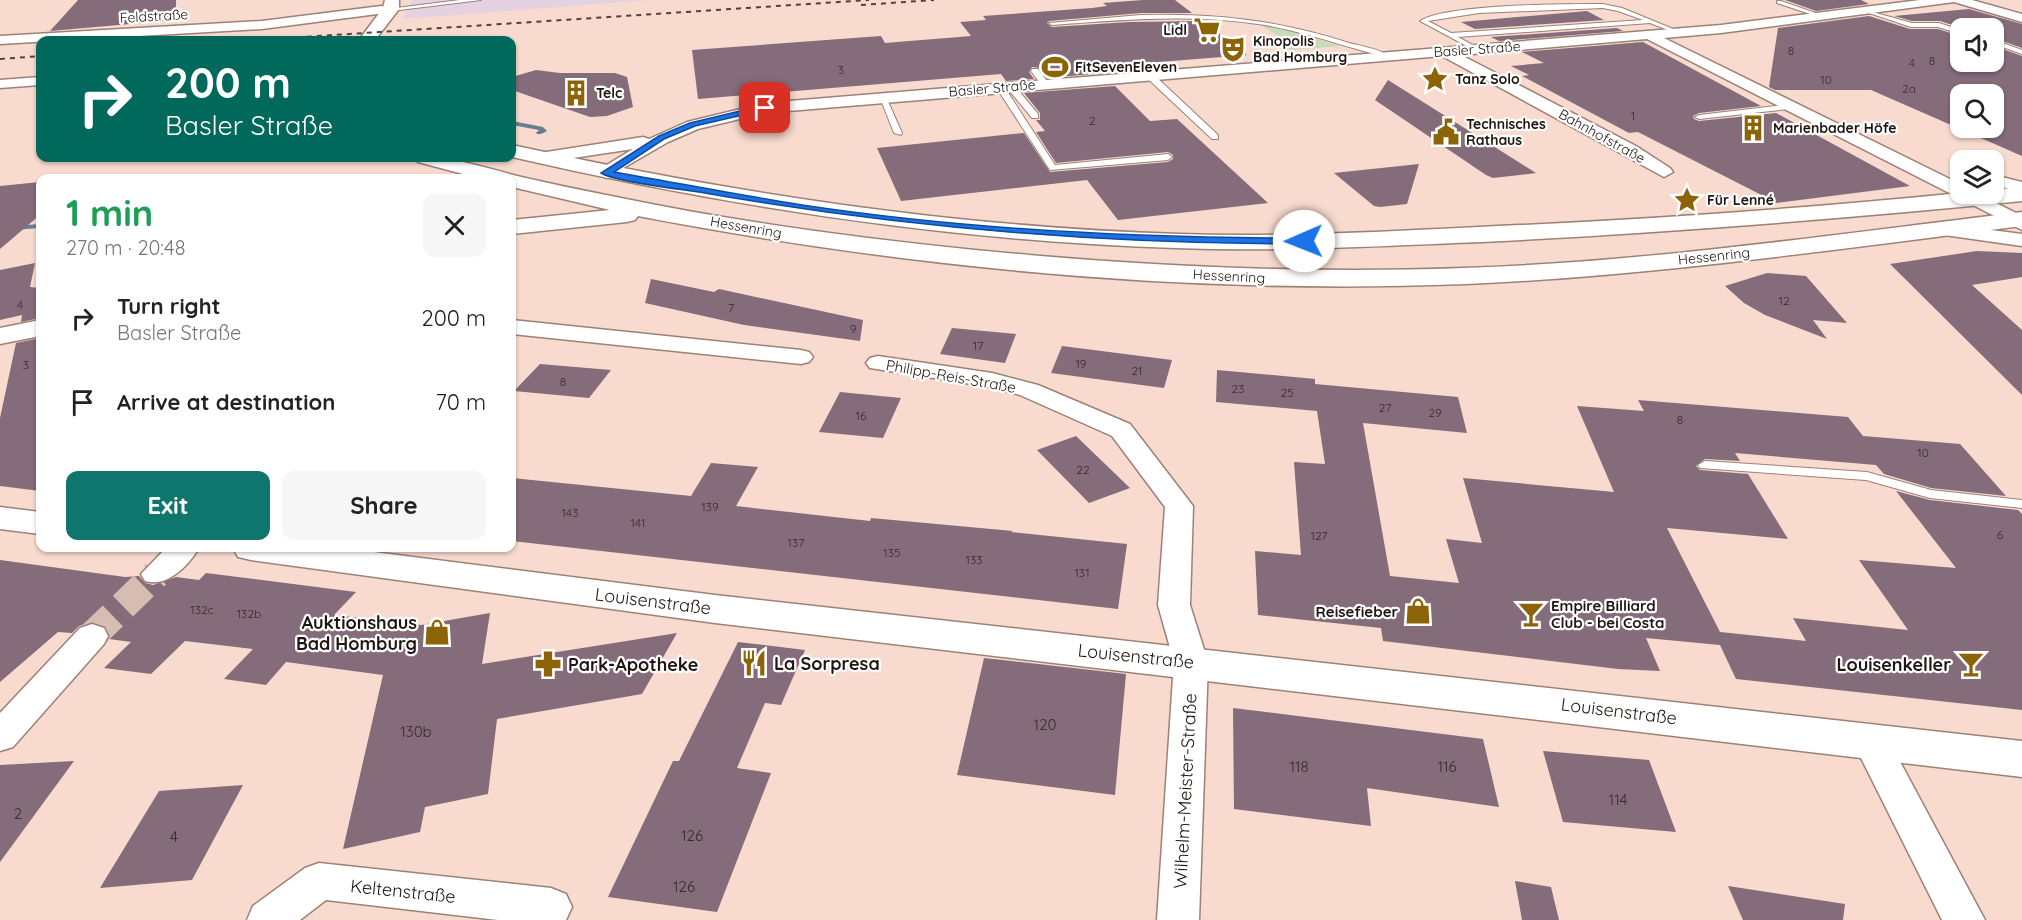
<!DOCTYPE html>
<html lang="en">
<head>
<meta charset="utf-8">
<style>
  :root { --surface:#fff; --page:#f6f6f6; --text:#222; --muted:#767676; --accent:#0f766e }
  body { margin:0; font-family:Quicksand,sans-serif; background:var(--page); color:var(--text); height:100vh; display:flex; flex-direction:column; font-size:22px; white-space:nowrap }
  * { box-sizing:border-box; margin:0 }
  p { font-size:20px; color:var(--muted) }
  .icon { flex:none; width:33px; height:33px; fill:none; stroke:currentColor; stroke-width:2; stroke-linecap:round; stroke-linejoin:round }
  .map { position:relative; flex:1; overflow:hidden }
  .details { position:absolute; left:36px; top:174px; width:480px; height:378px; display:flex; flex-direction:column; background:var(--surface); border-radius:12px; box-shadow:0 2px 4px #0004 }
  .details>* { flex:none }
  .banner { position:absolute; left:36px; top:36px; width:480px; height:126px; border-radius:12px; box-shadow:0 2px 4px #0004; background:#00695c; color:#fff; overflow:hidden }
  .controls { position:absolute; left:1950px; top:18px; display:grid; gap:12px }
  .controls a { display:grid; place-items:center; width:54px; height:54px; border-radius:12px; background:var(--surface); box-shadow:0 2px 4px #0004; font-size:30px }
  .pin { position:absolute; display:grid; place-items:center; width:51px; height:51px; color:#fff; margin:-26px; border-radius:12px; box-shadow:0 3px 9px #0006 }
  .me { position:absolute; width:66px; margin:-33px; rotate:269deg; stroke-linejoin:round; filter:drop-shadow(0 0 4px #0008) }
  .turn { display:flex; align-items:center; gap:21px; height:126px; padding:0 30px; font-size:27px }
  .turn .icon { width:78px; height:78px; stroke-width:2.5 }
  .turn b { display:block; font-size:42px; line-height:51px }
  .round { display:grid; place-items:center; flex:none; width:63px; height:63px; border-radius:12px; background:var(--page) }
  .summary { display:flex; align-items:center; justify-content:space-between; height:102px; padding:0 30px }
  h1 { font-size:36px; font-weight:700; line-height:45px; color:#1e9e55 }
  .action { display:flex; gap:12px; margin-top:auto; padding:12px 30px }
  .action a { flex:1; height:69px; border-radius:12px; background:var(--accent); color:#fff; font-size:24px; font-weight:700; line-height:69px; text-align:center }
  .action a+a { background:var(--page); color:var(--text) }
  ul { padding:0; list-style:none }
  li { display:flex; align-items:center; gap:18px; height:84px; padding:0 30px }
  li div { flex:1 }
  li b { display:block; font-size:22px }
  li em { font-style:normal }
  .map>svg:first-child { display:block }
</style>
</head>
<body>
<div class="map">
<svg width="2022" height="920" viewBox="0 0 2022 920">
  <rect width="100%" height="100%" fill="#f8dace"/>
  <path fill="#e4d1e1" d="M413,0H649L403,19Z"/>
  <path fill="#c7dcb8" d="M1251,23L1263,24L1341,46L1291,50L1286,48L1295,47L1261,25L1249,24Z"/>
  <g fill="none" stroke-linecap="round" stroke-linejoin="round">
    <path fill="#697d90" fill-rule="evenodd" d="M512,121L543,127L547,131L541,134H537L536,133L539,130L512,125Z
      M40,224V228L0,231V227Z"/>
  </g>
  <path fill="#846c7a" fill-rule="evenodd" d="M78,0H176V20L50,31Z
    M1143,0H1175L1192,13H1141L1049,21L1047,23L1052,27L1129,22L1203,21L1247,55L1096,67L1103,73L1047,78L1040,68L1032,67L1029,72L1034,79L1006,81L1001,74L698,99L692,50L881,36L885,43L971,36L960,22L986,20L983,16L1092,8L1107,6L1103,3Z
    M1785,0H1861L1869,4L1816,11Z
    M1969,9L2022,24V48L1994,38V28H1962L1940,21H1912L1894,16Z
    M1587,11L1604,20L1475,29L1461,22Z
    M1869,16L1910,29H1938L1960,36V62H1994V46L2022,56V156L1871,90H1775L1769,87L1778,28ZM1960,94H1994V128H1960Z
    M1617,28L1623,31L1499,41L1491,37Z
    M1643,42L1761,106L1699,113L1693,116L1694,119L1699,121L1776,113L1910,186L1777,203L1638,132L1629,133L1522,76L1529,75L1511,66L1544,63L1522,52Z
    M536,70L560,73H615L627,77L633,107L607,116L590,117L512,90V77Z
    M1388,80L1536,173L1493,178L1486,175L1375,100Z
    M1115,86L1150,121L1177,119L1268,203L1118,220L1087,180L901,201L877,148L1024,133L1050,172L1168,162L1173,159V155L1168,152L1056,163L1036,132L1045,131L1036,120H1040V113L1024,93Z
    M1419,164L1407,204L1380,207L1374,206L1334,173Z
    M40,182V215L0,249V186Z
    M1977,251L2022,253V277L1972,285L2022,330V395L1890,264Z
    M35,263L30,287L40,288V318L21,322L22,315L0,320V270Z
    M1767,273L1806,276L1847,323L1813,320L1827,339L1765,315L1744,303L1725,286Z
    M651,279L714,292L719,289L863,320L860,341L744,325L645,303Z
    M952,328L1016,334L1005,363L940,354Z
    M40,338V491L0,486V418L16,343Z
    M1062,346L1172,360L1164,388L1051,373Z
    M540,364L611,370L589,398L514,391Z
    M1217,370L1315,379V384L1458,397L1467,433L1363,423L1390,576L1459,583L1446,539L1482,543L1463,478L1614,492L1577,406L1644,411L1638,400L1848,417L1863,436L1960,444L2006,496L1931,488L1884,474L1876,465L1735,453L1740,461L1705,459L1696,466L1700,470L1748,474L1788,539L1667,528L1720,632L1806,641L1793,618L1908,630L1859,560L1956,568L1896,491L1930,500L2018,510L2022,514V710L1736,679L1720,645L1646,638L1660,671L1618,669L1383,641L1381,628L1258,615L1255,551L1301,555L1294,462L1325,464L1317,411L1216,402Z
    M840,392L901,398L883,438L819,432Z
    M1076,436L1130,488L1089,503L1037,450Z
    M711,463L758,467L736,506L870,521L871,518L1013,531L1011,532L1127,544L1118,609L512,541V478L691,496Z
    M0,560L125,577L139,576L145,583L153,585L176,577L199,580L206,573L356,592L334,615L421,625L490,613L482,664L677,633L642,694L497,719L488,794L425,807L420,832L343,849L383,675L286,662L266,685L224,679L253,649L185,641L151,674L104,668L131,642L109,639L106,627L91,622L79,626L72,633L58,632L0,682Z
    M738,642L805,650L781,705L765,703L737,768L771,773L717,912L608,897L673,761H679Z
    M984,658L1126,674L1115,795L957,775Z
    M1233,708L1483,739L1499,807L1367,788L1371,826L1234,809Z
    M1543,751L1649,760L1676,832L1563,822Z
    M74,761L0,862V765Z
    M243,785L192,880L100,888L159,791Z
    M1515,881L1551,887L1559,920H1522Z
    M1728,886L1845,904L1843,920H1743Z"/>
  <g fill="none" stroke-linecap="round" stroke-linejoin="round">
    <path stroke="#d7bcb2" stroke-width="29" stroke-dasharray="29 14" stroke-linecap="butt" d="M92,636L156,574"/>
    <g stroke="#9c8276" stroke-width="2">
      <path id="service" d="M460,0H481L391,11L388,9Z
        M1777,1H1781L1830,18L1825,19L1777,3Z
        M1603,4L1622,8L1683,33L1678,34L1650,23L1458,37L1478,48L1476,51L1420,21C1446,4 1567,4 1603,4ZM1603,8L1618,11L1643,20L1451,33L1428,21L1479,13Z
        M1869,11L1912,23H1939L1960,30V34L1938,27H1911L1869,13Z
        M1141,15C1215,13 1278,20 1349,43C1362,46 1378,49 1388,55L1383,56C1341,46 1301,30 1258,24C1190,14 1120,20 1052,25L1049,23Z
        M1994,40L2022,50V54L1994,44Z
        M1032,69H1038L1049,84L1048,86H1042L1031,71Z
        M1147,74H1153L1218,135V139H1212L1147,78Z
        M997,85H1003L1055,165L1168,154L1172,157L1168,160L1050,170L996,87Z
        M1008,85H1014L1038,114V118H1032L1008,89Z
        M879,95L886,97L902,133L901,135L894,133Z
        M1794,104H1797V108L1699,119L1695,117L1699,115Z
        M1705,461L1867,472L1931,490L2022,500V508L1930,498L1866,480L1700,468L1698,465Z"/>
    </g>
    <g stroke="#9c8276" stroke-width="3">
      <path id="minor" d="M1920,0H1972L2022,14V22L1954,2L1721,33L1664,38L1960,184V194H1978L2022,216V230L1647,39L1461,55L1636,146L1670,168L1673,172L1664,177L1442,56L765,113L698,129L668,142L606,178L597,173L600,169L633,149L540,163L531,158L540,153L643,137L649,139L687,122L765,103L1721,25Z
        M381,6L385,7V13L262,29L0,44V36L262,21Z
        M40,77V85L0,88V80Z
        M1994,175L2022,182V192L1994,185Z
        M1937,223L2022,234V246L1930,233L1927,229Z
        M512,320L801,350L809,352L813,357L809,362L801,364L512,334Z
        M878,356L992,373L1038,385L1130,424L1193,506L1190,605L1208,662L1199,920H1157L1174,662L1158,605L1165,507L1112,436L1020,395L990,387L870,368L866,363L870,358Z
        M166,548H199C188,566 167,588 145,581L141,574Z
        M92,624L104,628L108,636L104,644L13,747L0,751V713L80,628Z
        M1870,726L1883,730L1985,920H1942L1852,740L1857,730Z
        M319,863L551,888L566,894L572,907L566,920H498L326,900L300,920H247L253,906L305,868Z"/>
    </g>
    <g stroke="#9c8276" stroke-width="3">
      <path id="tertiary" d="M385,0H399V9L375,40H359L383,8Z
        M512,145C732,193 953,227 1179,234C1279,237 1379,232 1479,227C1639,220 1800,209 1960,193L1994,194V190L2022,187V201C1842,219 1662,233 1481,242C1380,246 1278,252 1176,248C952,241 730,207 512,157Z
        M414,158C450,156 484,167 517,176C551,184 586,191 621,198C737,222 856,238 975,250C1137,266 1300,274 1463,268C1650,262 1836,234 2022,212V226C1837,249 1652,276 1466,284C1190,295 909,268 638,216L635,220L627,222L512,234V220L610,210L512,187V178H478L418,162Z
        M40,320V336L0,344V328Z
        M0,507L40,512V534L0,529Z
        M233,548H342L715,595L2022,741V777L715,623L251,560L238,557Z"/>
    </g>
    <use href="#service" fill="#fff" fill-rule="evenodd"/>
    <use href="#minor" fill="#fff" fill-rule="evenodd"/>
    <use href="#tertiary" fill="#fff" fill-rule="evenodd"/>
    <path stroke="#50423c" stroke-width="2" stroke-dasharray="5 5" stroke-linecap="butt" d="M861,5L934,0
      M257,40L869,0
      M0,59L40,56"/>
  </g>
  <path fill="#1a73e8" stroke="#114b97" stroke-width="1.5" d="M765,105L768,109L695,126L664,139L614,172C677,183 739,195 802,205C968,230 1136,238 1304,238L1309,241L1304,244C1098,244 902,228 699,192C679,189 615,182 601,173L659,136L690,123Z"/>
  <defs>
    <g id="supermarket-bare" transform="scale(2.07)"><path d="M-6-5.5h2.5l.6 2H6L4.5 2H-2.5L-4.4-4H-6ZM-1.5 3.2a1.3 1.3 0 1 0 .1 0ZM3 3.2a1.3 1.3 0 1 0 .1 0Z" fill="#8c6306" stroke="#fff" stroke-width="2.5" paint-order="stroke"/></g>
    <g id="theatre-bare" transform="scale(2.07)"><path d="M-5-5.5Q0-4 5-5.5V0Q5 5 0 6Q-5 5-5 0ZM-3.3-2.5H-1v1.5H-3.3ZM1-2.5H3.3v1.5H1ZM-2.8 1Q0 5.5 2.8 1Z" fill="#8c6306" stroke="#fff" stroke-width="2.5" paint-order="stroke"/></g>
    <g id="stadium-bare" transform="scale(2.07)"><path d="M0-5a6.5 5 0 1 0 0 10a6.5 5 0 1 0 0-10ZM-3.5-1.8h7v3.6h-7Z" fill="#8c6306" stroke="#fff" stroke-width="2.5" paint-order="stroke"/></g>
    <g id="sight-bare" transform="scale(2.07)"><path d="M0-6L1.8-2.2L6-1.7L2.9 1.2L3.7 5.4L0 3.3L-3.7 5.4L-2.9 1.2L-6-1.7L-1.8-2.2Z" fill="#8c6306" stroke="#fff" stroke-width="2.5" paint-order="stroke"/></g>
    <g id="building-bare" transform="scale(2.07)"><path d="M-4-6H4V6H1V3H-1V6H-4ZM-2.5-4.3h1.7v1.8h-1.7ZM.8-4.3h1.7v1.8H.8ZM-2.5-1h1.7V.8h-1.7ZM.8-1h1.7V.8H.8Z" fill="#8c6306" stroke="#fff" stroke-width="2.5" paint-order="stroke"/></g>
    <g id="civic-bare" transform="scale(2.07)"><path d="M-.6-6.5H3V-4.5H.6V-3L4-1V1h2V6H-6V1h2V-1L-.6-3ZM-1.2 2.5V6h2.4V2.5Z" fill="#8c6306" stroke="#fff" stroke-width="2.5" paint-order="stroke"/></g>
    <g id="shop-bare" transform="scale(2.07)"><path d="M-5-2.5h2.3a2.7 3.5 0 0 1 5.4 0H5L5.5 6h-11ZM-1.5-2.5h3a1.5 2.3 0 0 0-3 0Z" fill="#8c6306" stroke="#fff" stroke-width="2.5" paint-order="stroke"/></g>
    <g id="bar-bare" transform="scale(2.07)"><path d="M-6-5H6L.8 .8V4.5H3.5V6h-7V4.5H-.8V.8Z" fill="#8c6306" stroke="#fff" stroke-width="2.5" paint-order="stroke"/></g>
    <g id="restaurant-bare" transform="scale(2.07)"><path d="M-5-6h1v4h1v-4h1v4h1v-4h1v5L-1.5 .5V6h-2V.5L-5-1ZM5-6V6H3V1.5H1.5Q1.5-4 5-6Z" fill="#8c6306" stroke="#fff" stroke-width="2.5" paint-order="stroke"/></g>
    <g id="pharmacy-bare" transform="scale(2.07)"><path d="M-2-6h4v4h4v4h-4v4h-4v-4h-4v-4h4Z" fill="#8c6306" stroke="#fff" stroke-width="2.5" paint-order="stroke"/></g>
  </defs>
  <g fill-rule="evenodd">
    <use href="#supermarket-bare" x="1207" y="30"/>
    <use href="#theatre-bare" x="1233" y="49"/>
    <use href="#stadium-bare" x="1055" y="67"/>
    <use href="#sight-bare" x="1435" y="79"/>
    <use href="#building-bare" x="576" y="93"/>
    <use href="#building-bare" x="1753" y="128"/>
    <use href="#civic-bare" x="1446" y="132"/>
    <use href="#sight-bare" x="1687" y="200"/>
    <use href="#shop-bare" x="1418" y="611"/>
    <use href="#bar-bare" x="1531" y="614"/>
    <use href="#shop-bare" x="437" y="632"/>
    <use href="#restaurant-bare" x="754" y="663"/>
    <use href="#pharmacy-bare" x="548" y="664"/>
    <use href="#bar-bare" x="1971" y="664"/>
  </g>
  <g text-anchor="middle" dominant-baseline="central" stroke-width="4.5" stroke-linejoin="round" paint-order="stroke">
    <g font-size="12" fill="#382b2b">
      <text x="1791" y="50">8</text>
      <text x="1932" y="60">8</text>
      <text x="1912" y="62">4</text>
      <text x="841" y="69">3</text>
      <text x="1826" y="79">10</text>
      <text x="1909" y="88">2a</text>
      <text x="1633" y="115">1</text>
      <text x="1092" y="120">2</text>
      <text x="1784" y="300">12</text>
      <text x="20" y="304">4</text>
      <text x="731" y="307">7</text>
      <text x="853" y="328">9</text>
      <text x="978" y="345">17</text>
      <text x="1081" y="363">19</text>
      <text x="26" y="364">3</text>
      <text x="1137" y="370">21</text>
      <text x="563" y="381">8</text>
      <text x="1238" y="388">23</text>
      <text x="1287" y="392">25</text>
      <text x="1385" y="407">27</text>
      <text x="1435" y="412">29</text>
      <text x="861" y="415">16</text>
      <text x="1680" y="419">8</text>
      <text x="1923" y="452">10</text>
      <text x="1083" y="469">22</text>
      <text x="710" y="506">139</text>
      <text x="570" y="512">143</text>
      <text x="638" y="522">141</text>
      <text x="2000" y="534">6</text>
      <text x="1319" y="535">127</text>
      <text x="796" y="542">137</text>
      <text x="892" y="552">135</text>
      <text x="974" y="559">133</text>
      <text x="1082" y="572">131</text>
      <text x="202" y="609">132c</text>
      <text x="249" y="613">132b</text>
    </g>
    <g font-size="14" fill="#1f1511" stroke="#fff">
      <text transform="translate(154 16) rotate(-3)">Feldstraße</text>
      <text transform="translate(1477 49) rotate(-4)">Basler Straße</text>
      <text transform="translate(992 88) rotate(-5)">Basler Straße</text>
      <text transform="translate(1602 136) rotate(29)">Bahnhofstraße</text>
      <text transform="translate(746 227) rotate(10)">Hessenring</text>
      <text transform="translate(1714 256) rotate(-6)">Hessenring</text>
      <text transform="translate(1229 276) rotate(3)">Hessenring</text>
    </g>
    <g font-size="14" font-weight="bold" fill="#1f1511" stroke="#fff" text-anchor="start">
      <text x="1187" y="30" text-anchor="end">Lidl</text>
      <text x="1253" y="41">Kinopolis<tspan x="1253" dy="16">Bad Homburg</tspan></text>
      <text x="1075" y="67">FitSevenEleven</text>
      <text x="1455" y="79">Tanz Solo</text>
      <text x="596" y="93">Telc</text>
      <text x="1466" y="124">Technisches<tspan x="1466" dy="16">Rathaus</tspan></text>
      <text x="1773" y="128">Marienbader Höfe</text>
      <text x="1707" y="200">Für Lenné</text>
    </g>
    <g font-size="15" fill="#1f1511" stroke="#fff">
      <text transform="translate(951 376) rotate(10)">Philipp-Reis-Straße</text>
    </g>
    <g font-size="15" font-weight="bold" fill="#1f1511" stroke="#fff" text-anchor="start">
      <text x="1551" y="605">Empire Billiard<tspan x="1551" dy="17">Club - bei Costa</tspan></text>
      <text x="1398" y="611" text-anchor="end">Reisefieber</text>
    </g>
    <g font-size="15" fill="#382b2b">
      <text x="1045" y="724">120</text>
      <text x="416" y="731">130b</text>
      <text x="1299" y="766">118</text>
      <text x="1447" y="766">116</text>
      <text x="1618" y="799">114</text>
      <text x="18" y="813">2</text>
      <text x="692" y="835">126</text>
      <text x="174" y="836">4</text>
      <text x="684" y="886">126</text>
    </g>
    <g font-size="18" fill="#1f1511" stroke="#fff">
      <text transform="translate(653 601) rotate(7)">Louisenstraße</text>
      <text transform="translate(1136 656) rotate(6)">Louisenstraße</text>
      <text transform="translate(1619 711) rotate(7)">Louisenstraße</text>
      <text transform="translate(1185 791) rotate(-87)">Wilhelm-Meister-Straße</text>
      <text transform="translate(403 891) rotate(6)">Keltenstraße</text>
    </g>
    <g font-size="18" font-weight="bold" fill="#1f1511" stroke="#fff" text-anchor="end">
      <text x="417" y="622">Auktionshaus<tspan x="417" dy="21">Bad Homburg</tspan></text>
      <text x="774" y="663" text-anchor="start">La Sorpresa</text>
      <text x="568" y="664" text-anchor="start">Park-Apotheke</text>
      <text x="1951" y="664">Louisenkeller</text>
    </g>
  </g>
</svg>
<div class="controls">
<a><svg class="icon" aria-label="sound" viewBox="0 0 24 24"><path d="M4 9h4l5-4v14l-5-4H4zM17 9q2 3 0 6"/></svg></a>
<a><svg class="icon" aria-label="search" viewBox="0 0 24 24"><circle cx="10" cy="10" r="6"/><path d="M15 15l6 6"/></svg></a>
<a><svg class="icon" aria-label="layers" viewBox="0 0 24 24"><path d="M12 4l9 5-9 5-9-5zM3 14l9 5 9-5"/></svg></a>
</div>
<div class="pin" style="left:765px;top:108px;background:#d93025"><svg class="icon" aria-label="arrive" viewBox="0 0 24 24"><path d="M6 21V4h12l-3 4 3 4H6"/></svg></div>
<svg class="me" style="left:1304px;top:241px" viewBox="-20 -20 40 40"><circle r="19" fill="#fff"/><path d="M0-13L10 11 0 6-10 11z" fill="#1a73e8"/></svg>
<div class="banner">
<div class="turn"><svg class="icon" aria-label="right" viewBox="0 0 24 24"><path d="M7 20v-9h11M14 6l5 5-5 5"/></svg><div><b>200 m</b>Basler Straße</div></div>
</div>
<section class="details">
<div class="summary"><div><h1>1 min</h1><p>270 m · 20:48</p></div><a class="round"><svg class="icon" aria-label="close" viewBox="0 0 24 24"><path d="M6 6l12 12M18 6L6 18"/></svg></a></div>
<ul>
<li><svg class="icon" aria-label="right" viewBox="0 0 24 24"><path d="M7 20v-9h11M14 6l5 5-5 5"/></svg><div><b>Turn right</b><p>Basler Straße</p></div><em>200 m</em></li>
<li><svg class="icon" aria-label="arrive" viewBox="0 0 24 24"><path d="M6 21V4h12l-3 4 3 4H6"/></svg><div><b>Arrive at destination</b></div><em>70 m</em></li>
</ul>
<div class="action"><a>Exit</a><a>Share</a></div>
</section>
</div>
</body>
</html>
